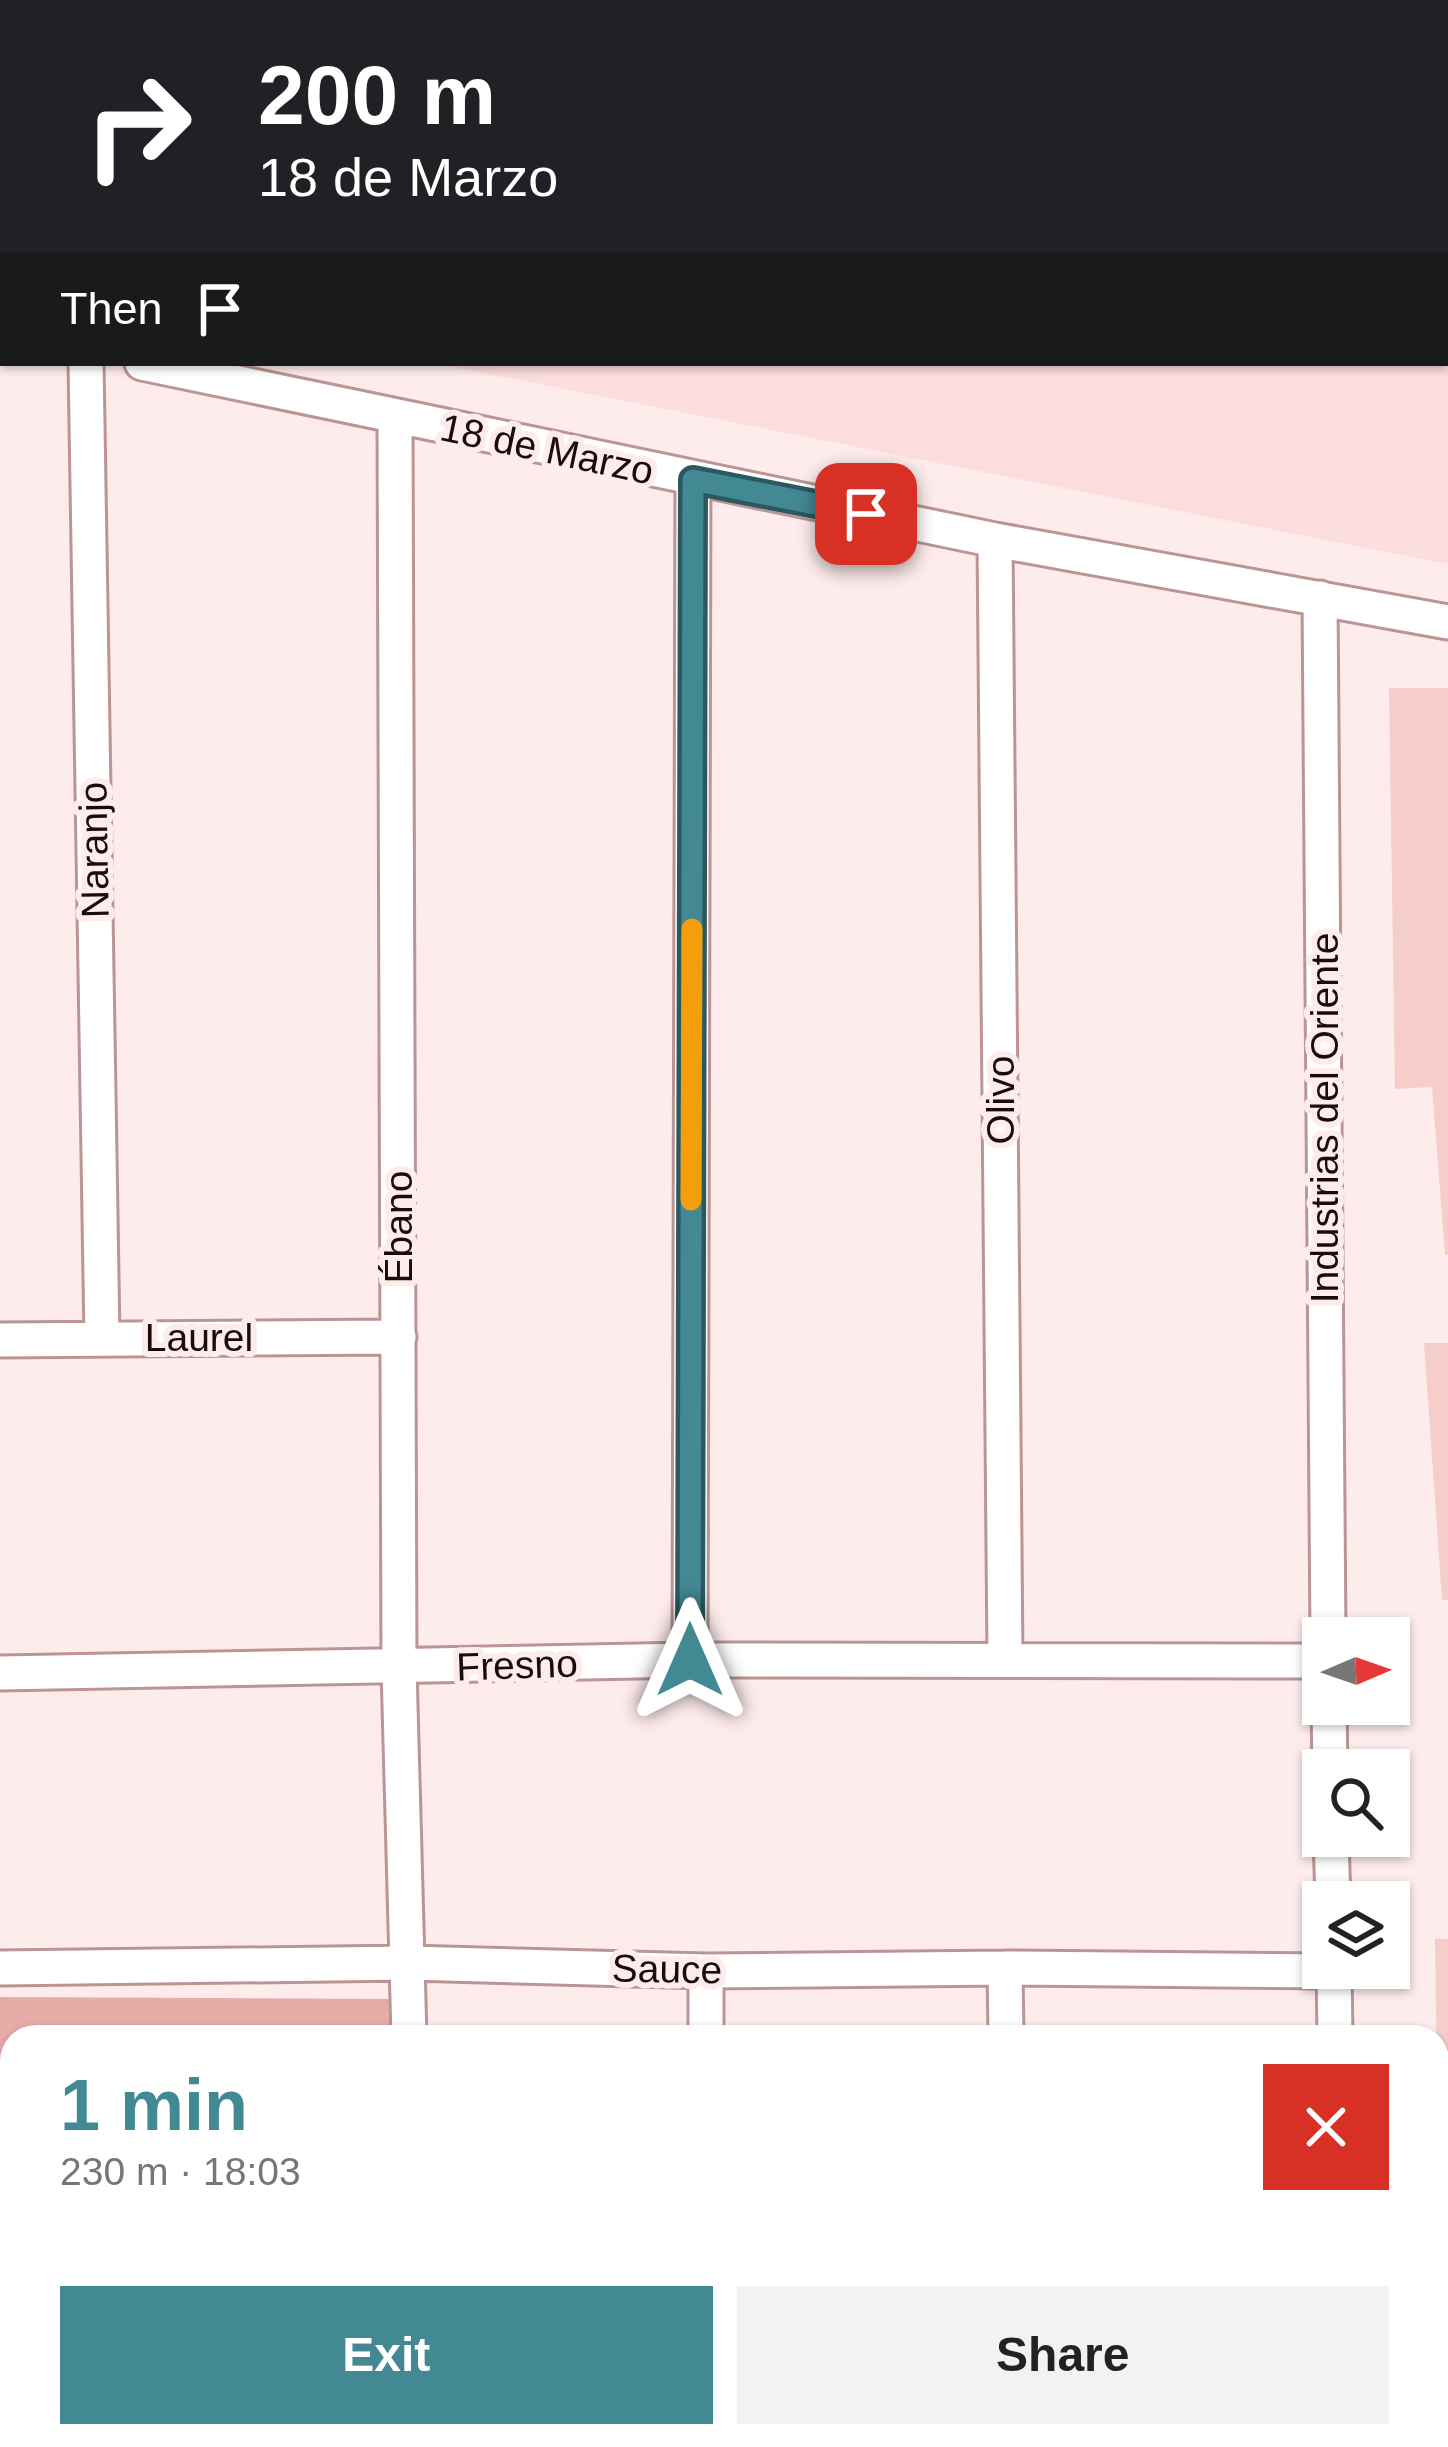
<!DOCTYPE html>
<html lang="en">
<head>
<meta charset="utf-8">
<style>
  :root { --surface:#fff; --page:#f2f2f2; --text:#222; --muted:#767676; --accent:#438994 }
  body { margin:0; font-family:Helvetica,sans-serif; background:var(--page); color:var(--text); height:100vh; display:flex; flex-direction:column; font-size:45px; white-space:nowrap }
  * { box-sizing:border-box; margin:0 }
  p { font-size:39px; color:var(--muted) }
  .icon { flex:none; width:66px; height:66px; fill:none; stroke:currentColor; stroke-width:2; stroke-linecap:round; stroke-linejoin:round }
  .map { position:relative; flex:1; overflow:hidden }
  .side { position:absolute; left:0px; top:2025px; width:1449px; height:423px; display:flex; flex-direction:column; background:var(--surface); border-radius:36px 36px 0 0; box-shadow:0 3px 9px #0004 }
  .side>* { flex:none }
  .hud { position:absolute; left:0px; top:0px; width:1449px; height:366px; box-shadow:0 3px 9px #0004; background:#202124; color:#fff; overflow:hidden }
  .needle { width:78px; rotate:88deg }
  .buttons { position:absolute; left:1302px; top:1617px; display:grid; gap:24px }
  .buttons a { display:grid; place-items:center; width:108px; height:108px; border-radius:0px; background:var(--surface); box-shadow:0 3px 9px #0004; font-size:60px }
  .pin { position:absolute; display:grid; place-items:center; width:102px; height:102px; color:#fff; margin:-51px; border-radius:24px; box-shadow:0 6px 18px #0006 }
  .me { position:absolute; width:132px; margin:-66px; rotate:0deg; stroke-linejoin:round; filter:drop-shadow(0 0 9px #0008) }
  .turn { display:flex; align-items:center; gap:42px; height:252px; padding:0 60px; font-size:54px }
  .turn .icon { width:156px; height:156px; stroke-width:2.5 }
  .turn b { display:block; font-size:84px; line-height:102px }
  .then { display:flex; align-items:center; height:114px; padding:0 60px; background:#0003; gap:24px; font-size:45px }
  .round { display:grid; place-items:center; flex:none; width:126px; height:126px; border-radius:0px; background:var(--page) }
  .summary { display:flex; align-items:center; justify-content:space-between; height:204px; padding:0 60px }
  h1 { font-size:72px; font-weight:600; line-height:90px; color:var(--accent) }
  .action { display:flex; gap:24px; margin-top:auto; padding:24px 60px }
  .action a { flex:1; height:138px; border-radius:0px; background:var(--accent); color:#fff; font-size:48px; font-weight:600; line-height:138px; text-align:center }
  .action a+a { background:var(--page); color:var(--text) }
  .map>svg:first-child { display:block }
</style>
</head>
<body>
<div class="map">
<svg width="1448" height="2447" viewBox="0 0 1448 2447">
  <rect width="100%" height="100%" fill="#fdeceb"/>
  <path fill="#fbdddb" d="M0,0H1448V564L433,363H1446V3H3V278Z"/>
  <path fill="#e8aca8" d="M0,1997L392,1999L405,2037H12V2436H406V2447H0Z"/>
  <path fill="#f5cdca" d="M1389,688H1448V1255H1445L1432,1087L1395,1089Z
    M1424,1343H1448V1600H1442Z
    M1435,1939H1448V2447H1442Z"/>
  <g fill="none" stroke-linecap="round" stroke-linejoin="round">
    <g stroke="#bb9593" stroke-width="22">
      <path id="service" d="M40,0L41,3
        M1425,3L1437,0
        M1446,180L1448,181"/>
    </g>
    <g stroke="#bb9593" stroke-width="39">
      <path id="minor" d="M0,334H3
        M86,363L102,1338
        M142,363L995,540L1448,622
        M395,417L399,1668L409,2037
        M995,540L1005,1659
        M1320,598L1328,1638
        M0,1340L399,1337
        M690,1660L693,480
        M0,1673L690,1660L1323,1661
        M1329,1704L1330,1770
        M1331,1836L1333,1902
        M0,1968L409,1963L706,1971L1005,1968L1334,1971
        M1005,1968L1006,2037
        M1334,1968L1335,2037
        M706,1971V2037
        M412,2436V2447
        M710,2436V2447
        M1012,2436V2447
        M1338,2436V2447"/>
    </g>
    <use href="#service" stroke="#fff" stroke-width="16"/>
    <use href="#minor" stroke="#fff" stroke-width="33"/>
  </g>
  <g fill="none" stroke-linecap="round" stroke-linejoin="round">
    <g stroke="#2c5960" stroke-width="30">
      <path id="route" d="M690,1660L693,480L866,514"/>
    </g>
    <use href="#route" stroke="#438994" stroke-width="21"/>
    <path stroke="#f59e0b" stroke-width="21" d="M691,1200L692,929"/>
  </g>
  <g text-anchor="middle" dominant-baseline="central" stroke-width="12" stroke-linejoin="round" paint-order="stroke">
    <g font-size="39" fill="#190c0b" stroke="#fdeceb">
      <text transform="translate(547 449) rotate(12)">18 de Marzo</text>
      <text transform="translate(94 850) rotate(-91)">Naranjo</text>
      <text transform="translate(1000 1100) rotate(-90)">Olivo</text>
      <text transform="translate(1324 1118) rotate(-90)">Industrias del Oriente</text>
      <text transform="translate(398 1227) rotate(-90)">Ébano</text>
      <text x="199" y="1337">Laurel</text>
      <text transform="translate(517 1665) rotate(-2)">Fresno</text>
      <text transform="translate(667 1969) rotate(1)">Sauce</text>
    </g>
  </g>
</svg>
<div class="buttons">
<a><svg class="needle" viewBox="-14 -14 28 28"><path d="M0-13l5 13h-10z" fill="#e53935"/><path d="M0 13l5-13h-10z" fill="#767676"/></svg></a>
<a><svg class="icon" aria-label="search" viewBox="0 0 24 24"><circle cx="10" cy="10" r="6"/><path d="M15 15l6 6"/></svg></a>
<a><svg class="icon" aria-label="layers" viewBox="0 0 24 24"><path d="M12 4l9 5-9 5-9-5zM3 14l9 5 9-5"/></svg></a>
</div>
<div class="pin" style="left:866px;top:514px;background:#d93025"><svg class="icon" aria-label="arrive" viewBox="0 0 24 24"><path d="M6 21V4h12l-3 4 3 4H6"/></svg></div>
<svg class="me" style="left:690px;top:1660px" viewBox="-20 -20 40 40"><path d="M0-17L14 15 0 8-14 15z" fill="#438994" stroke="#fff" stroke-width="4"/></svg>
<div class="hud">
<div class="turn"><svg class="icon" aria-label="right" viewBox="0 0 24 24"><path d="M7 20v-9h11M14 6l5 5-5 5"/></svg><div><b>200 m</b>18 de Marzo</div></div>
<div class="then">Then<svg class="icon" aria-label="arrive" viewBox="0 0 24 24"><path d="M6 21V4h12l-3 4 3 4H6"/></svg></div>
</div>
<section class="side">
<div class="summary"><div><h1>1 min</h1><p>230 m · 18:03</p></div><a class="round" style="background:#d93025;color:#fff"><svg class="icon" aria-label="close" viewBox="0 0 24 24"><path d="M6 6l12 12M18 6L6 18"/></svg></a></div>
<div class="action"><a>Exit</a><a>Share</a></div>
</section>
</div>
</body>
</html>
